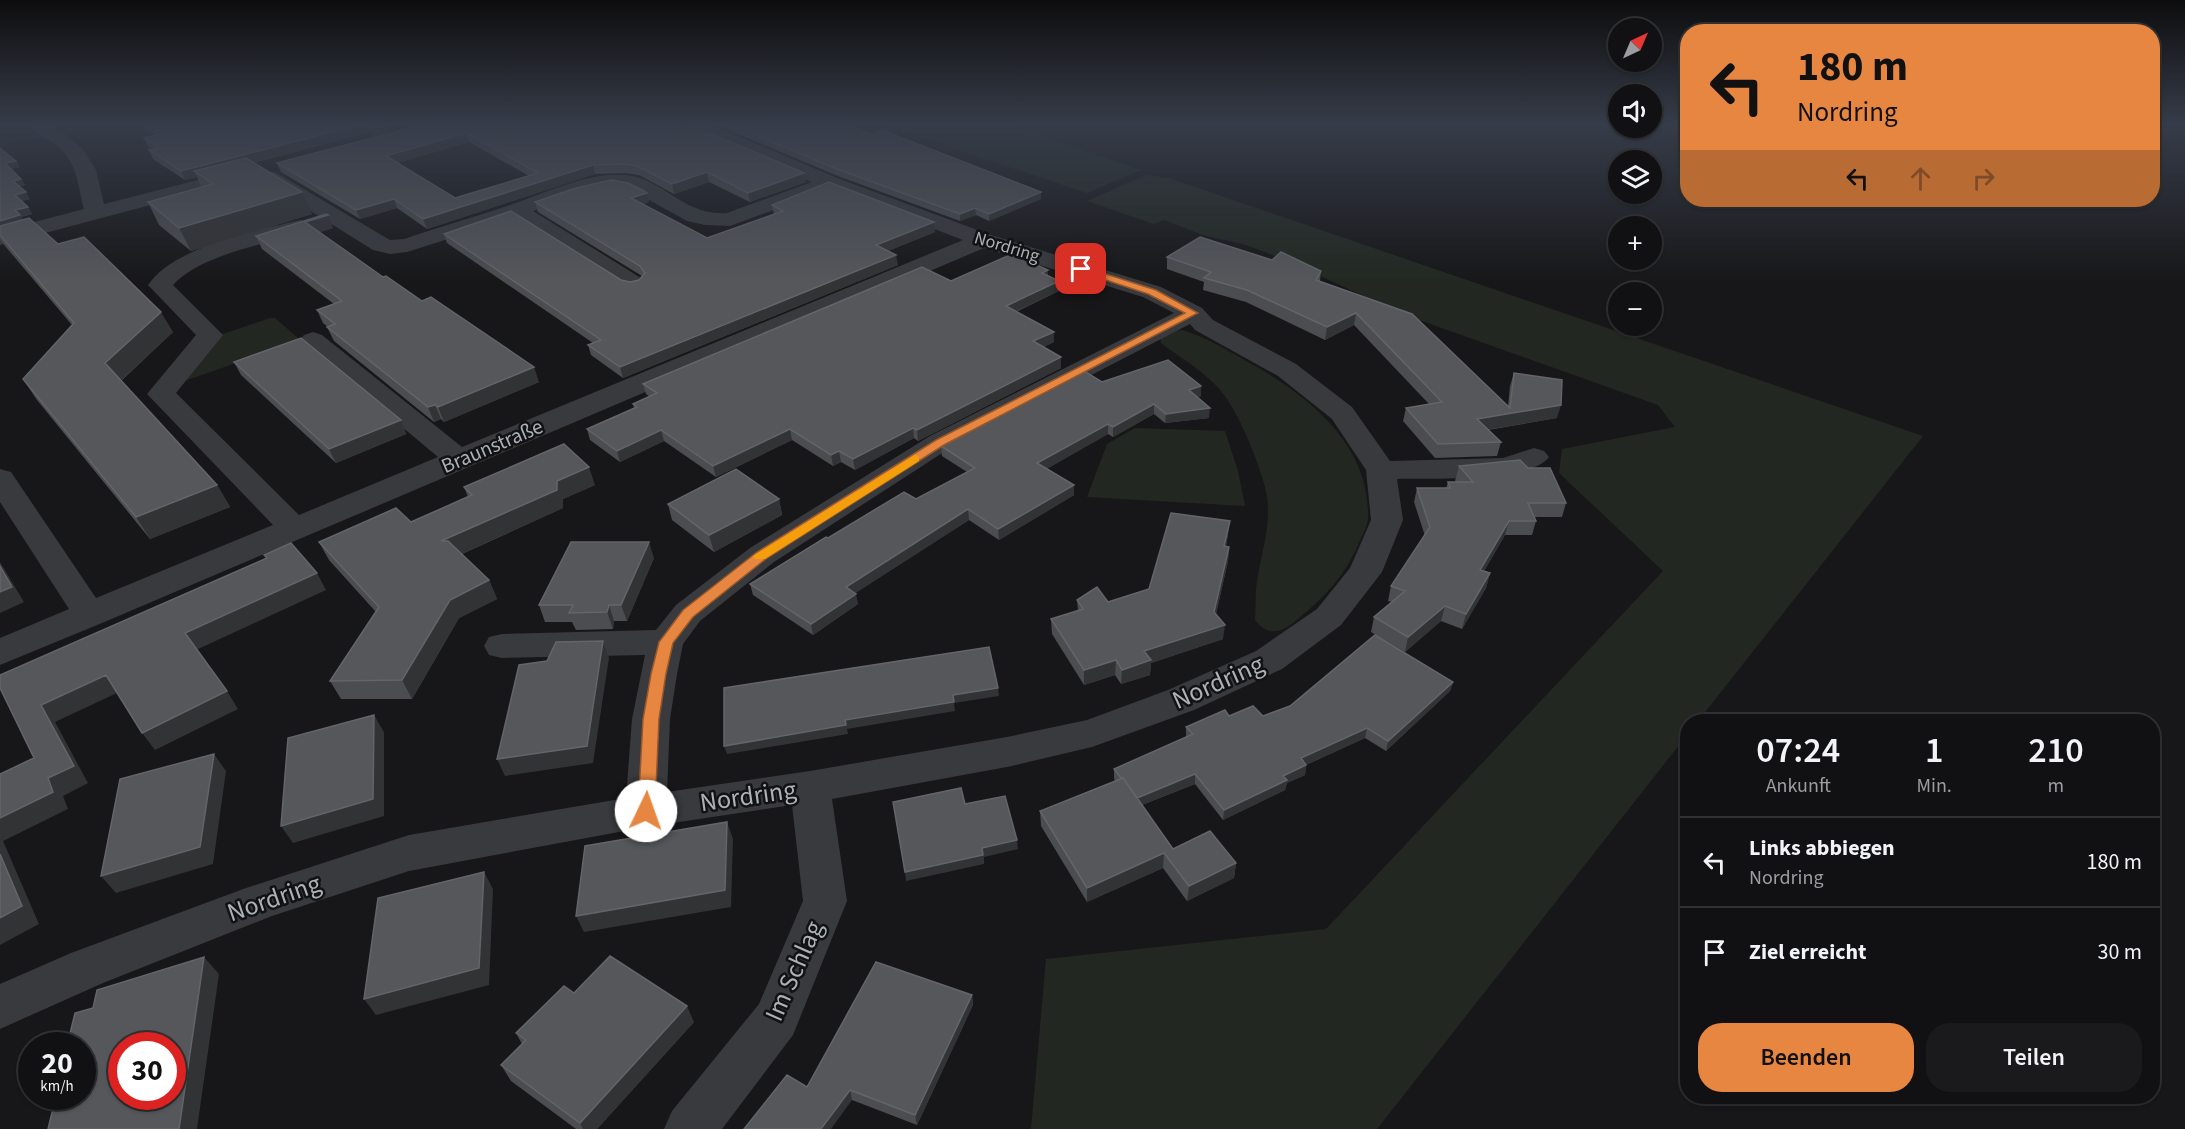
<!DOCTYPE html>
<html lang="de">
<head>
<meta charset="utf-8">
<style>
  :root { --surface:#111113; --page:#1a1a1c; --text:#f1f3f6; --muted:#9c9da0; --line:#303133; --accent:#e78640 }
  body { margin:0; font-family:"Source Sans 3",sans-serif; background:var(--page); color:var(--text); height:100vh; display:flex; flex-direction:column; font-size:22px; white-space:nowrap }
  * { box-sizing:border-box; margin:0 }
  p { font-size:20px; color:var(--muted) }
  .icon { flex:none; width:33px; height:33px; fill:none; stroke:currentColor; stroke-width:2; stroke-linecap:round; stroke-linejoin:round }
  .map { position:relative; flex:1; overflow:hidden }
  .panel { position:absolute; left:1680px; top:714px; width:480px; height:390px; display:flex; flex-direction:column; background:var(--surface); border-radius:24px; box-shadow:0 2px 4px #0004,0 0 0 2px var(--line) }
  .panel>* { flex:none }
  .banner { position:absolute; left:1680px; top:24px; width:480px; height:183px; border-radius:24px; box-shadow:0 2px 4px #0004,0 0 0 2px var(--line); background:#e78640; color:#111; overflow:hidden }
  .needle { width:39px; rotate:44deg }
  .controls { position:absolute; left:1608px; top:18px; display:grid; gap:12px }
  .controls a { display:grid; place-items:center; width:54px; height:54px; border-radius:50%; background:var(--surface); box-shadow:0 2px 4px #0004,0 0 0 2px var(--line); font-size:30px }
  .speed { position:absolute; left:18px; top:1032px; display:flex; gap:12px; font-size:30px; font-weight:700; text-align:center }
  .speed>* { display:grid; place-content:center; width:78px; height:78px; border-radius:50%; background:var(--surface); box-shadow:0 2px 4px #0004,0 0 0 2px var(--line); line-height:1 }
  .speed small { font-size:15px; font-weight:400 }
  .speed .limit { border:9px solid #d22; background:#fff; color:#111 }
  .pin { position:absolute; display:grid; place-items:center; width:51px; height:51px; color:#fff; margin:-26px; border-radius:12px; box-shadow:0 3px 9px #0006 }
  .me { position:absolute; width:66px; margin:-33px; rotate:3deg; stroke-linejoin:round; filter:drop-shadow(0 0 4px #0008) }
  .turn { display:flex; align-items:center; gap:21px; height:126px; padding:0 18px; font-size:27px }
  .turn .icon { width:78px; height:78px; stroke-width:2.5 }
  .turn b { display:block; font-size:42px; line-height:51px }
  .lanes { display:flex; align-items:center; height:57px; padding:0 18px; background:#0003; justify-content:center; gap:30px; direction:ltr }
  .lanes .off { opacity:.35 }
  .eta { display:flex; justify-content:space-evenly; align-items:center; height:102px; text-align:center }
  .eta b { font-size:36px; font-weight:600; line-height:42px }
  .button { display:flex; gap:12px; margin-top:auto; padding:12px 18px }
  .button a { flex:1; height:69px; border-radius:24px; background:var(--accent); color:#111; font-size:24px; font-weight:600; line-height:69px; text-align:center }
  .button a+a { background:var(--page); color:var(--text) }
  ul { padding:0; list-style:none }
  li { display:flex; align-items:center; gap:18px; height:90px; padding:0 18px; border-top:2px solid var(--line) }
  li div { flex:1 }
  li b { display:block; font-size:22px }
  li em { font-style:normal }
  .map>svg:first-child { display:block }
</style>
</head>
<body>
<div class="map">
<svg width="2185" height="1129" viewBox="0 0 2185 1129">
  <rect width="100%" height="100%" fill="#171719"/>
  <path fill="#222821" d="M18,124L39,137L0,146V125Z
    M881,124H1009L1141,170L1087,193Z
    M1146,175L1169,178L1923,436L1698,721L1688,722L1687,735L1377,1129H1031L1046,959L1326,929L1663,571L1559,473L1562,449L1675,427L1658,405L1405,315L1283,259L1246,245L1203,235L1164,220L1154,224L1087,201Z
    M270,318H275L298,338L296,342L176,384L217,336Z
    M1182,330C1206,337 1227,350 1248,362C1306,394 1370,443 1368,517C1368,524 1364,532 1361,538C1346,576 1324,598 1293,623C1279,634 1266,635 1255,620C1256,605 1255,589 1258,575C1262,552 1269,530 1268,506C1268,481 1240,416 1225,396C1209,374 1182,359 1161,343V338L1172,331Z
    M1135,428L1225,431L1238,471L1245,506L1087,497L1107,444Z"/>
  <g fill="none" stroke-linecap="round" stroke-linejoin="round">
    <path fill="#383a3d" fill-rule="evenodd" d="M27,124H50L68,136L83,149L96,170L104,204L245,168L252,170L255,174L252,178L0,245V231L84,209C77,183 78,161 54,143C45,137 33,133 27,124Z
      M360,124H381L395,137L392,141H378Z
      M683,124H709L837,178L991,235L1161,287L1202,308L1213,320L1296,364L1352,407L1390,461L1503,458L1534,448L1544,451L1549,457C1530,483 1429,478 1397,479L1403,520L1382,572L1341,625L1282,669L1194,710L1092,747L1007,767L832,799L847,901L793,1035L722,1129H664L672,1111L759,1004L803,901L792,805L646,827L409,871L272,916L103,983L0,1029V984L71,953L246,888L409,835L626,798L632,719L645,655L502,658L489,655L484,646L489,637L502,634L656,630L676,605L750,548L930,436L1174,313L1143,297L984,248L102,623L0,665V638L69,609L0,502V469L11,472L96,598L273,525L147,394L196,335L148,285C175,246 256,231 300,220L308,222L311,227L308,232C269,243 201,254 173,285L223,335L176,393L299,515L438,457L304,345L300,340L304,335L313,332L322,335L462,447L963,240L830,189L730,226L705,225L687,221L626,187L590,191L533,211L641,278L645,283L641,288L633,290L625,288L514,218L407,252L390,254L373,250L261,180L258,176L261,172H275L390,240L404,239C439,227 475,217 510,205C546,193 586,172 625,175C664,178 682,216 727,213L812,182L685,128ZM1190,324L1195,330L1278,376L1332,419L1366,470L1371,520L1350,568L1317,609L1256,651L1168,690L1087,720L1007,737L810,771L667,792L670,719L677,674L683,644L700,621L774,562L950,448Z"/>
  </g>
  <path fill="#4b4d50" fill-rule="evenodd" d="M139,124H400L253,163L312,214L191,251L159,225L148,202L201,187L197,177L185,180L153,159L149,150L152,149L148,147L144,138L156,135Z
    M426,124L685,130L804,173L806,182L750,202L709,182L674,194L639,175L625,173L595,174L427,229L397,208L360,219L281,172L277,163ZM469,142L529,176L455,198L397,163Z
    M723,124H845L870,134L1041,192V199L989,221L976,215L960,221L838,176L724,128Z
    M0,148L16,161L20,167L11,169L21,179L25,185L19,187L30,199L21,201L28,207L32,214L21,217L23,220L58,244L173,332L121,381L217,485L230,507L150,539L37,400L23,379L72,325L5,246L0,239Z
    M647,193L649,202L643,204L707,238L774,214L772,205L935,232L888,251L898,265L623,378L591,355L588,345L593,343L447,243L444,234L630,282L639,280L642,276L538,212L535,202Z
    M333,228L319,232L383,277L539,382L444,422L441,419L434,422L334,341L327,327H328L323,323L317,310L334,304L262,249L256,236Z
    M1167,257L1272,260L1321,271L1320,281L1508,406L1510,386L1514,373L1557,418L1488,430L1501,442L1497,456L1435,458L1403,421L1406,408L1429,404L1354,325L1325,340L1246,302L1203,290L1204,282L1167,269Z
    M1048,276L1059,281V291L1016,312L1054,332V342L1043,347L1061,357V368L918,441L914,438L855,470L841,462L833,466L792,440L716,477L664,441L620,462L590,440L587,429L634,408L633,404L650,397L646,394L643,384L951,281Z
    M234,362L401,420L406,434L336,463L241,375Z
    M1102,382L1201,396L1197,397L1209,418L1165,423L1154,414L1113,437L1108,434L1046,469L1074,485V495L999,540L969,520L855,593L858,604L813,635L753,595L750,584L828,538L916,499L967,472L942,456L941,446Z
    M1459,466L1566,503L1562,517H1534L1536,521L1532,535H1505L1484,571L1490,573L1486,588L1462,629L1441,621L1405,652L1371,632L1374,617L1392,602L1388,601L1391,586L1425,536L1414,502L1417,488H1446L1448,482H1457L1455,481Z
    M595,485L563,499V508L462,554L489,580L497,599L459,618L412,699H341L330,681L376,612L329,560L319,542L411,522L468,497L464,487Z
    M779,499L782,515L714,552L672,520L668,504Z
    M1228,535L1226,546L1229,547L1228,561L1216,614L1223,639L1151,663L1150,675L1121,684L1115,675L1084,685L1052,634L1051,619L1078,611L1077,600L1108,602L1149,589Z
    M654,558L627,621H614L613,629L576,630L572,622H545L539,605Z
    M1453,682L1450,691L1386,751L1365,738L1306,765L1305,775L1287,783L1285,790L1223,820L1195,784L1142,805L1173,849L1236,863L1234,878L1187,901L1163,868L1087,902L1041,826L1040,811L1115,781L1114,778V769L1186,737V727L1229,716H1263Z
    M574,993L694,1022L597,1129H576L511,1081L501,1065L522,1044L516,1033Z
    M972,995L973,1005L917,1125L852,1100L807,1087Z"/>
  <path fill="#323335" d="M363,124H400L201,176L194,171L197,177L185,180L181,171Z
    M466,133L469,142L390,165L386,156Z
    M16,161L20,167L9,170L5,163Z
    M593,165L595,174L427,229L423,219Z
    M707,172L709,182L674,194L672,184Z
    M804,173L806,182L750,202L748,193Z
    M21,179L25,185L17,187L13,181Z
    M26,192L30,199L19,202L15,195Z
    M302,192L312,214L191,251L179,228Z
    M1041,192V199L989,221V214Z
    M647,193L649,202L633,208L631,198Z
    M394,199L397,208L360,219L356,210Z
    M28,207L32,214L21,217L24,222L0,229V221L15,210Z
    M975,208L976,215L960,221V214Z
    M328,215L333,228L310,235L305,222Z
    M934,222L935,232L878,255L876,245Z
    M896,255L898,265L623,378L620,367Z
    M1048,270V280L1042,273Z
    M1059,281V291L1006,316V306Z
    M161,312L173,332L117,384L105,363Z
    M1356,313L1354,325L1325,340L1327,327Z
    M1054,332V342L1034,352L1033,341Z
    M1061,357V368L918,441L917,430Z
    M534,367L539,382L444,422L438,407Z
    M1201,386V396L1188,400L1189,390Z
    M1154,404V414L1113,437V427Z
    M435,405L441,419L434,422L428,407Z
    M1561,405L1557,418L1473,432L1477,419Z
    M1210,408L1209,418L1165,423L1166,414Z
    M401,420L406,434L336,463L329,449Z
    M1108,424V434L1038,474L1037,463Z
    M913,428L914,438L855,470L853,459Z
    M790,429L792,440L716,477L713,466Z
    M661,430L664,441L620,462L617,451Z
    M839,451L841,462L833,466L831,455Z
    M589,467L595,485L563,499V508L450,559L441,541L557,481Z
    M217,485L230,507L150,539L136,517Z
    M1074,485V495L999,540L998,529Z
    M779,499L782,515L714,552L709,535Z
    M968,509L969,520L848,598L846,587Z
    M1230,521L1228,535L1223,561L1224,546Z
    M1509,521L1505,535L1476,585L1480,570Z
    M649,542L654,558L627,621L621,605Z
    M1229,547L1228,561L1213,627L1214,612Z
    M0,562L24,602L0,613Z
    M317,573L326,590L196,650L185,633Z
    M1490,573L1486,588L1462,629L1466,614Z
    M489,580L497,599L459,618L412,699L402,680L450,600Z
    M856,594L858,604L813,635L811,624Z
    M609,605L614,621L613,629L607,612Z
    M1445,606L1441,621L1405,652L1408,637Z
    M1225,625L1223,639L1151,663L1150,675L1121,684L1122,670L1144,651Z
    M603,641L609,658L593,763L505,776L497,759Z
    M1116,660L1115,675L1084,685V670Z
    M106,675L119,692L55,722L88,783L63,796L68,809L3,841L39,924L0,945V818L48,778L41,705Z
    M1453,682L1450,691L1386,751L1388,741Z
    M998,688L999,696L954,703L955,711L847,729L848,734L727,754L724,746L845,720L953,695Z
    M227,691L238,709L155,750L142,733Z
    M374,715L384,732V816L293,843L281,826Z
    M1367,728L1365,738L1299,768L1301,758Z
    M214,754L226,771L213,864L116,893L101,876Z
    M1306,765L1305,775L1287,783L1285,790L1223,820L1224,810L1283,776Z
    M1195,774V784L1134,808L1135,799Z
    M727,822L733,839L731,907L584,932L576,916Z
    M1017,840L1018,849L984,857V864L906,881L905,872L982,848Z
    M1164,853L1163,868L1087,902V888Z
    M1236,863L1234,878L1187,901L1189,886Z
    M484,872L493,889L489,985L376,1015L364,999Z
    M204,957L219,974L197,1129H179Z
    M972,995L973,1005L917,1125L915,1115Z
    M687,1006L694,1022L597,1129H583L580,1123Z
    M850,1090L852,1100L831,1129H821Z"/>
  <path fill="#55575b" stroke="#63656a" stroke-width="1.5" fill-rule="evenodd" d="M148,124H363L181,171L149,150L159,148L144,138L163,133Z
    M426,124H671L685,130L696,127L804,173L748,193L707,172L672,184L637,166L623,164L593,165L423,219L394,199L356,210L277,163ZM466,133L538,173L455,198L386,156Z
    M729,124H845L870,134L882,130L1041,192L989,214L975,208L960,214L837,169Z
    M0,148L16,161L5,163L21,179L13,181L26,192L15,195L28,207L15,210L20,215L0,221Z
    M246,158L302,192L179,228L148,202L213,184L194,171Z
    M611,180L628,183L644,191L647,193L631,198L707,238L783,211L772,205L829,182L934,222L876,245L896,255L620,367L588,345L601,340L444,234L511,211L621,280L630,282L639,280L645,273L640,266L535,202L576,188Z
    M326,214L328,215L305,222L383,277L386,276L422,301L431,297L534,367L438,407L435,405L428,407L327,327L335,324L317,310L342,301L256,236Z
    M29,218L58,244L84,237L161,312L105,363L217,485L136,517L23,379L74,323L0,235V226Z
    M1200,237L1272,260L1281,252L1321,271L1316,280L1412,314L1510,408L1514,373L1562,380L1561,405L1477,419L1501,442L1438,444L1406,408L1442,402L1356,313L1327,327L1247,290L1204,278L1211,272L1167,257Z
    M1012,254L1048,270L1042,273L1059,281L1006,306L1054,332L1033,341L1061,357L917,430L913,428L853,459L839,451L831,455L790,429L713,466L661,430L617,451L587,429L637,407L633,404L657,393L643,384L922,267L951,281Z
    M301,338L401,420L329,449L234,362Z
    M1168,360L1201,386L1189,390L1210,408L1166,414L1154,404L1113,427L1108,424L1037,463L1074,485L998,529L968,509L846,587L856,594L811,624L750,584L826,537L828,538L904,492L916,499L975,468L941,446L1084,371L1102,382Z
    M564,444L589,467L557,481V490L441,541H448L489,580L450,600L402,680L330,681L379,607L319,542L396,508L411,522L472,495L464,487Z
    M1520,460L1528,468H1550L1566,503H1528L1536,521H1509L1480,570L1490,573L1466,614L1445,606L1408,637L1374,617L1405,591L1391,586L1430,527L1417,488H1450L1448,482H1473L1459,466Z
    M736,469L779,499L709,535L668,504Z
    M1171,513L1230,521L1224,546L1229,547L1214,612L1225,625L1144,651L1151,660L1122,670L1116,660L1084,670L1051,619L1083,609L1077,600L1097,587L1108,602L1149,589Z
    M571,542H649L621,605H609L607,612L569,613L573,605H539Z
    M291,543L317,573L185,633L227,691L142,733L106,675L41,705L74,766L48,778L53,792L0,818V774L34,758L0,688V675L267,558L264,555Z
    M0,566L12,587L0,592Z
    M1375,635L1453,682L1388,741L1367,728L1301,758L1306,765L1283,776L1287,780L1224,810L1195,774L1137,798L1123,778H1121L1114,769L1193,734L1186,727L1225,710L1229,716L1253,706L1263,716L1290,706Z
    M603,641L587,746L497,759L519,665L547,661L556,642Z
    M989,647L998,688L953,695L954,702L845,720L846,725L724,746V688Z
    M374,715L373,799L281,826L288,738Z
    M214,754L200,847L101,876L120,779Z
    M1123,778L1173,849L1210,831L1236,863L1189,886L1164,853L1087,888L1040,811Z
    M961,788L965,804L1005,796L1017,840L982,848L983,855L905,872L893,802Z
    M727,822L725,890L576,916L585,846Z
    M0,854L22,906L0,918Z
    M484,872L479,968L364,999L378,898Z
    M610,956L687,1006L580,1123L501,1065L526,1040L516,1033L564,986L574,993Z
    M204,957L179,1129H48L56,1096H82V1046H67L75,1013L93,1008L97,990ZM122,1046H172V1096H122Z
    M876,962L972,995L915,1115L850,1090L821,1129H744L787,1075L807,1087Z"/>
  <linearGradient id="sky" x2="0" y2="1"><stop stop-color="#0d0d0e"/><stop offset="0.44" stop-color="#363c49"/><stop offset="1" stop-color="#363c49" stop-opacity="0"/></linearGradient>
  <rect width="2185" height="282" fill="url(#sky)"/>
  <path fill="#e78640" stroke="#96572a" stroke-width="1.5" d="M1078,267H1084L1156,290L1198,313L944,445L767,558L693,617L673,643L666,674L659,719L655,811L652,816L646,818L640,816L638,811L643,719L651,674L659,642L683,610L757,552L936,440L1185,313L1148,294L1078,271Z"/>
  <path fill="#f59e0b" d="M915,455L919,456V461L765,559H755L753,556Z"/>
  <g text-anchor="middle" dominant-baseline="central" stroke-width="5" stroke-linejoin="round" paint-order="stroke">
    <g font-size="18" fill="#aab1b8" stroke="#121214">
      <text transform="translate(1007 247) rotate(17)">Nordring</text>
    </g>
    <g font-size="21" fill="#aab1b8" stroke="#121214">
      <text transform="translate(492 446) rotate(-23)">Braunstraße</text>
    </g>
    <g font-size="26" fill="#aab1b8" stroke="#121214">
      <text transform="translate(1218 682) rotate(-24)">Nordring</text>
      <text transform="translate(748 796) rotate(-8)">Nordring</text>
      <text transform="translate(274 898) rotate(-19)">Nordring</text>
      <text transform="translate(794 971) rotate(-66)">Im Schlag</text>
    </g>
  </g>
</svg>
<div class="controls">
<a><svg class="needle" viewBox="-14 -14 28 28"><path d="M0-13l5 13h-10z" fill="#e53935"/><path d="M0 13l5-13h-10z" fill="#9c9da0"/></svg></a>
<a><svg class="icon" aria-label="sound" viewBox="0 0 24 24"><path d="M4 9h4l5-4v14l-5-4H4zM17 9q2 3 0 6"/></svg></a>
<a><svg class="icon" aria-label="layers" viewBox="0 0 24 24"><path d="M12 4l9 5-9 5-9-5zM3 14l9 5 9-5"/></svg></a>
<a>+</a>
<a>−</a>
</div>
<div class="speed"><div>20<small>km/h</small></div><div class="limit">30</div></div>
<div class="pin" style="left:1081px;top:269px;background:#d93025"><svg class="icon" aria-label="arrive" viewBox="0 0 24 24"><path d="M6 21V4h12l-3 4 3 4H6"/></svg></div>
<svg class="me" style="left:646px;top:811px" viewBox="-20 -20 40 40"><circle r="19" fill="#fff"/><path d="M0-13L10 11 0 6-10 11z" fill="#e78640"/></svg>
<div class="banner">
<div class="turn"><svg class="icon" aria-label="left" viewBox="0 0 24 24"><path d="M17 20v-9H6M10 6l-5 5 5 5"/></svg><div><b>180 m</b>Nordring</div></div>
<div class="lanes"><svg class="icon" aria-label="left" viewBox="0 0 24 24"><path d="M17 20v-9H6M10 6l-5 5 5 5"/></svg><svg class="icon off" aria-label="ahead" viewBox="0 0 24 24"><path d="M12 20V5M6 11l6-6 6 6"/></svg><svg class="icon off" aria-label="right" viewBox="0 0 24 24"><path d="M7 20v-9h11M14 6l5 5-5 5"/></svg></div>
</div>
<section class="panel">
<div class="eta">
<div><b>07:24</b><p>Ankunft</p></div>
<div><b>1</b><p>Min.</p></div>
<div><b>210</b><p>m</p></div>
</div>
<ul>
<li><svg class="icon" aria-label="left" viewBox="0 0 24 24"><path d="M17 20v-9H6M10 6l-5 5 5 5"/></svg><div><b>Links abbiegen</b><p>Nordring</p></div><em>180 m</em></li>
<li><svg class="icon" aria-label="arrive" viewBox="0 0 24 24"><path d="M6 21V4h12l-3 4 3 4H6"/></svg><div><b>Ziel erreicht</b></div><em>30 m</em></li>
</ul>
<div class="button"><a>Beenden</a><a>Teilen</a></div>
</section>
</div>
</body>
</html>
